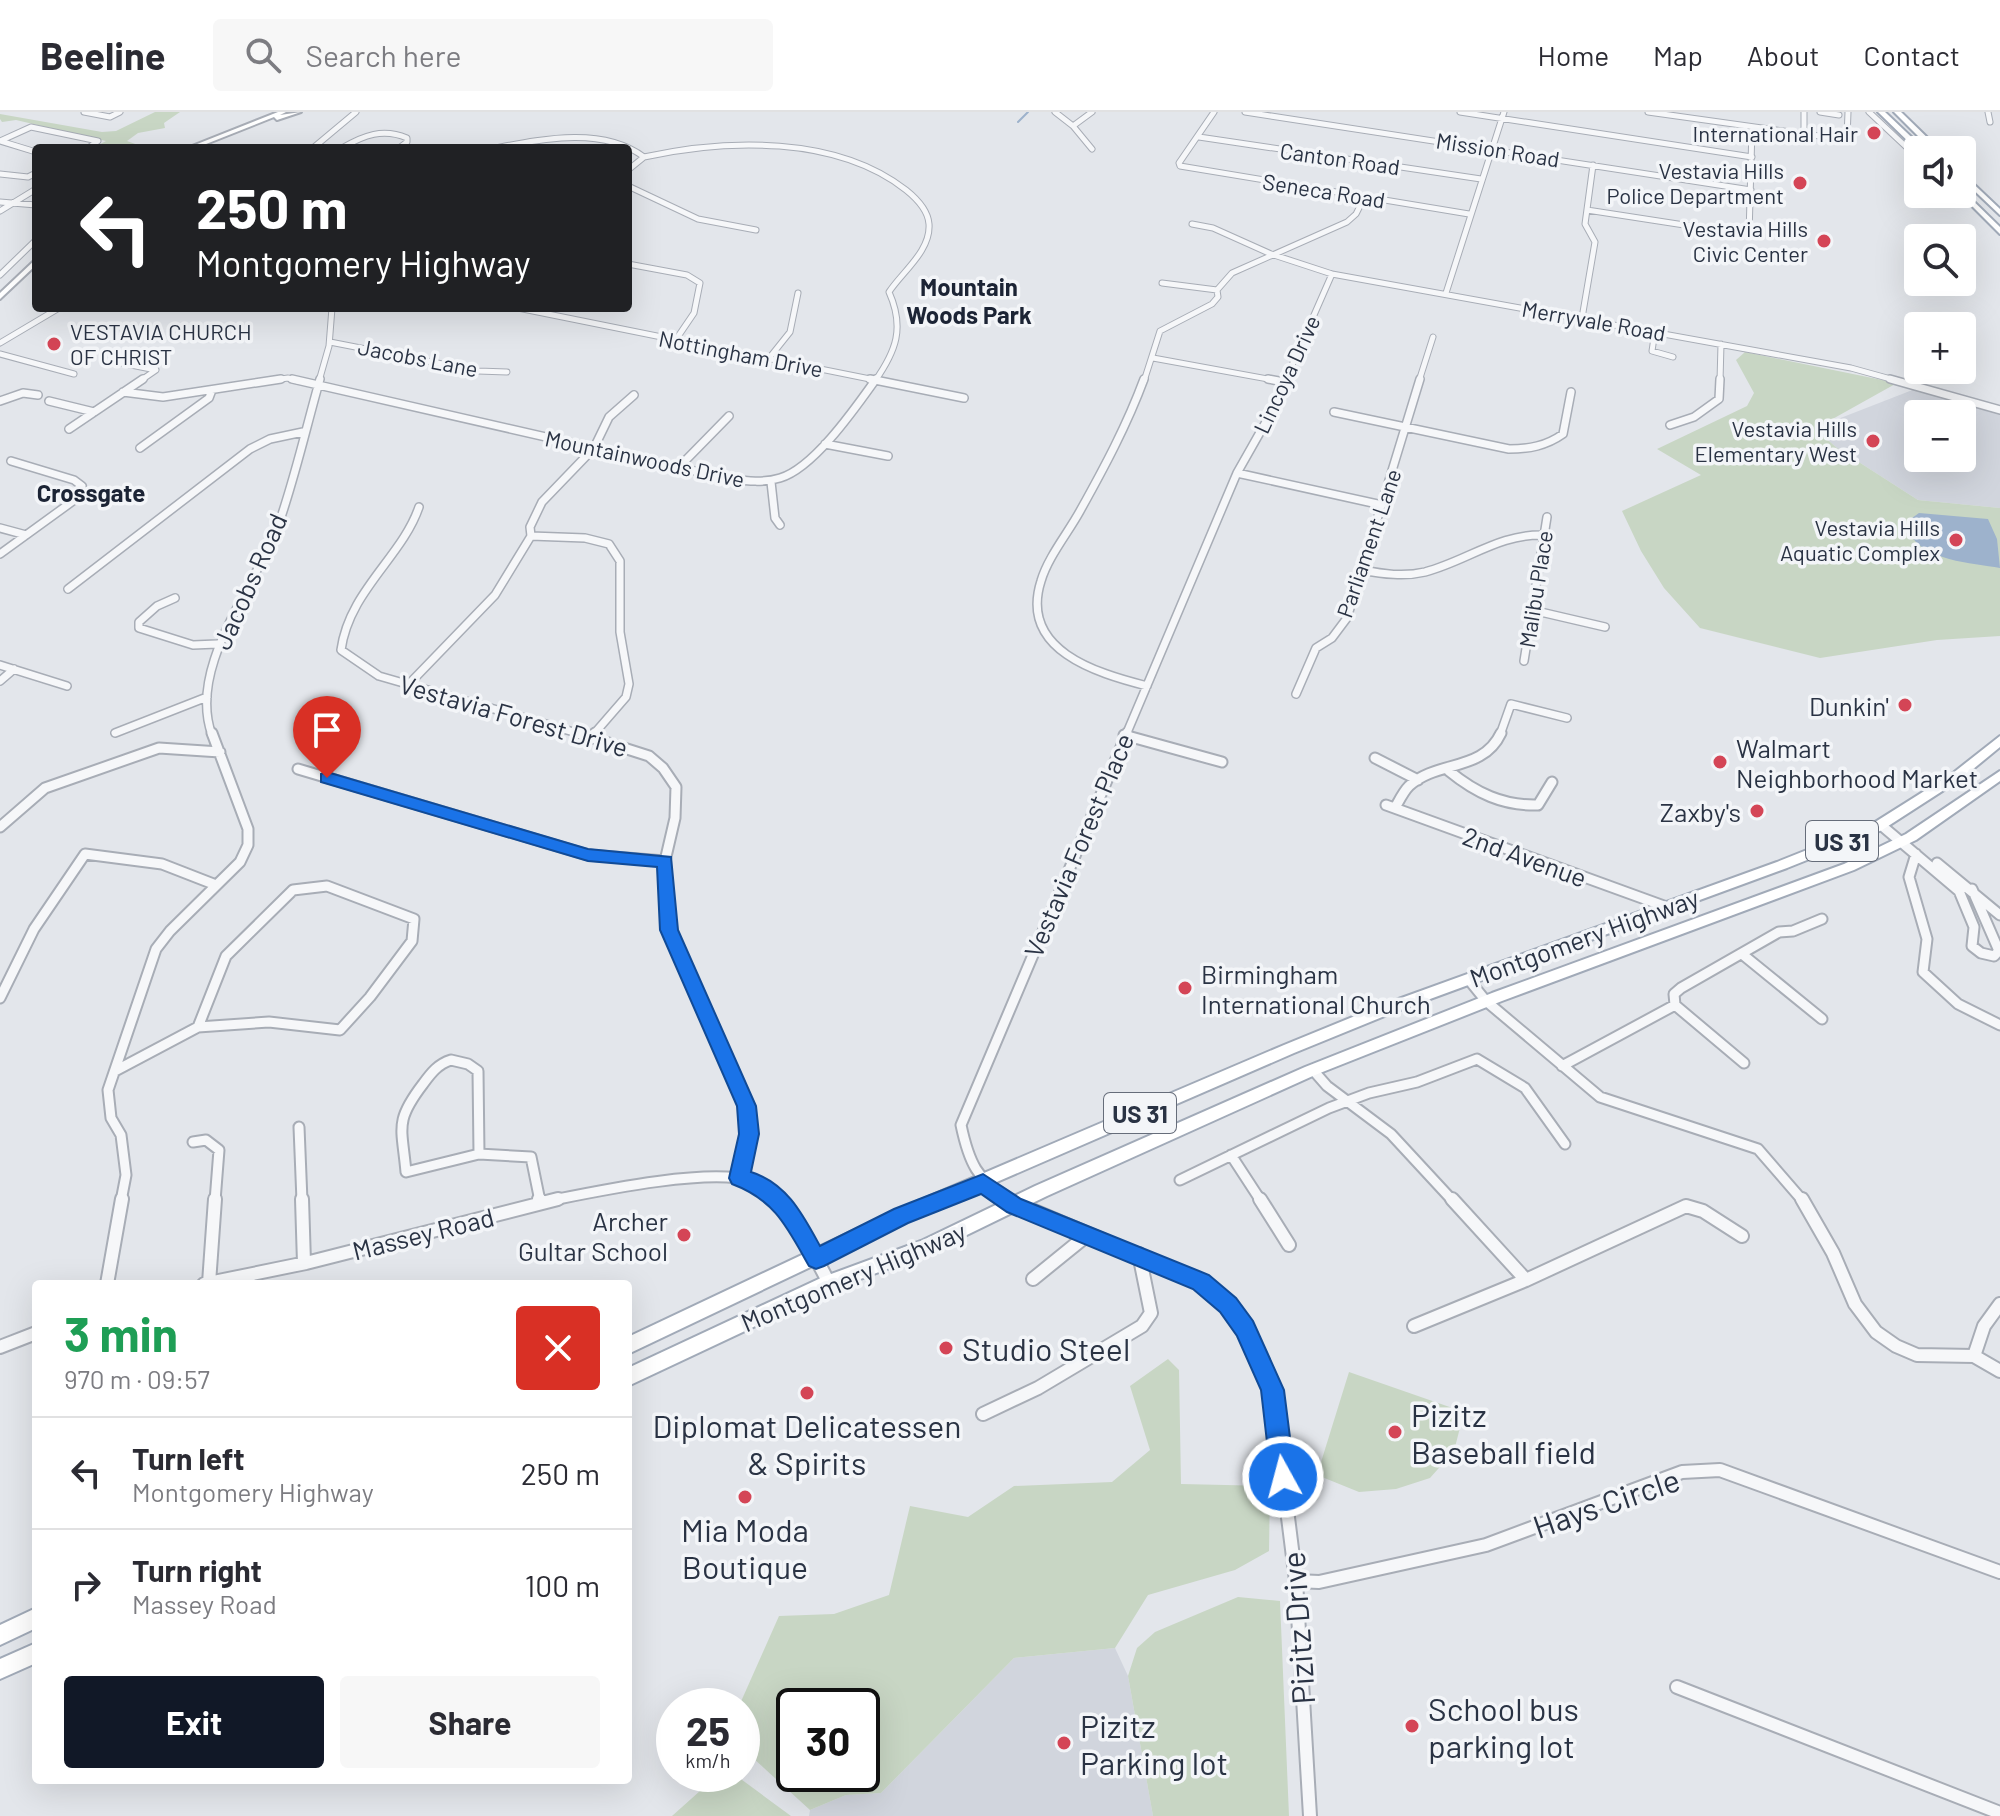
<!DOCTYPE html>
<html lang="en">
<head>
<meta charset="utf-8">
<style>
  :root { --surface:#fff; --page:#f7f7f7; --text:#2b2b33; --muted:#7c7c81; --line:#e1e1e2; --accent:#111827 }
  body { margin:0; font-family:Barlow,sans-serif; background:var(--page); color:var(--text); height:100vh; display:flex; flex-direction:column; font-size:30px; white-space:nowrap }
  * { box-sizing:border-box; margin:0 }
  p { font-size:26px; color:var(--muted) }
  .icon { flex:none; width:44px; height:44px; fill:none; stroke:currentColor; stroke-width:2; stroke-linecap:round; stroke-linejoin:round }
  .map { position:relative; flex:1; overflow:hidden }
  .drawer { position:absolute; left:32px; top:1168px; width:600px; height:504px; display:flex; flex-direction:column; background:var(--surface); border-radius:8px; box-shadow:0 8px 32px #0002 }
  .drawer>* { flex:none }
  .guide { position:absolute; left:32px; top:32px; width:600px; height:168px; border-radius:8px; box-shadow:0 8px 32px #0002; background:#202124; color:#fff; overflow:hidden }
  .tools { position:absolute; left:1904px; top:24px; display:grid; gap:16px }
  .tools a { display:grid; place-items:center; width:72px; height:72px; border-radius:8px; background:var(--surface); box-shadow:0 8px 32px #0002; font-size:40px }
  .speed { position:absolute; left:656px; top:1576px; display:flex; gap:16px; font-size:40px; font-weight:700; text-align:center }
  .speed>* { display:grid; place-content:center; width:104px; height:104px; border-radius:50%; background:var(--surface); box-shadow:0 8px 32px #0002; line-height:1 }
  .speed small { font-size:20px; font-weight:400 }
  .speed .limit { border:4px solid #111; border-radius:12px; background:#fff; color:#111 }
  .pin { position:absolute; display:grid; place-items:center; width:68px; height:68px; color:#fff; margin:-82px -34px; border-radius:50% 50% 50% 0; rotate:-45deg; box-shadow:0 0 8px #0007 }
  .pin .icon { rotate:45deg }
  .me { position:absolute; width:88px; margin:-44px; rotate:353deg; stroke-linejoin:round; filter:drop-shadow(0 0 6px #0008) }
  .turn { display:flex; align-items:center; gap:28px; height:168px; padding:0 32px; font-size:36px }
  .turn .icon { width:104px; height:104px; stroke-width:2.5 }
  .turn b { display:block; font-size:56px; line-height:68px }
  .round { display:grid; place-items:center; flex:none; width:84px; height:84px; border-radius:8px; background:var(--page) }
  .overview { display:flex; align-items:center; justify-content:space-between; height:136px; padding:0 32px }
  h1 { font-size:48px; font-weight:700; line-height:60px; color:#1e9e55 }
  .button { display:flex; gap:16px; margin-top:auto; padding:16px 32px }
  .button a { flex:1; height:92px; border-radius:8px; background:var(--accent); color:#fff; font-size:32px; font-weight:700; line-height:92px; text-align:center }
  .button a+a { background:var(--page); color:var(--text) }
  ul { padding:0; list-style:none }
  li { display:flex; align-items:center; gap:24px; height:112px; padding:0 32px; border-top:2px solid var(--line) }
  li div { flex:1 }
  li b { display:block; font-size:30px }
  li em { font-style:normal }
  header { display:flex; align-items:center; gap:48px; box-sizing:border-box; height:112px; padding:0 40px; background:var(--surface); border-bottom:2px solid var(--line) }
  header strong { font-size:38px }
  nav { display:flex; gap:44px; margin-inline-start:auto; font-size:28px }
  .search { width:560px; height:72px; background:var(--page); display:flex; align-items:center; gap:20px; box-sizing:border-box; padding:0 28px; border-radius:8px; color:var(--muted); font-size:30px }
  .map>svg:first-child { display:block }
</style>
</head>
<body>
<header>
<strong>Beeline</strong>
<div class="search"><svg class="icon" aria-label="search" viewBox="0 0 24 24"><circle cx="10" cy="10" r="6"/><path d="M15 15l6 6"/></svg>Search here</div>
<nav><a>Home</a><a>Map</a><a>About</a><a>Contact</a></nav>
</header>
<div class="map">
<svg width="2000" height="1704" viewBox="0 0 2000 1704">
  <rect width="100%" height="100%" fill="#e3e6eb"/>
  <path fill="#d1d5dd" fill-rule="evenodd" d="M1915,277L2000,301V396L1918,388L1837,336L1820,321V314ZM1918,302H1962V346H1918Z
    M1115,1536L1128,1564L1153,1704H809L810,1698L846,1683L881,1681L1014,1546Z"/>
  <path fill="#c8d6c4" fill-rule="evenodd" d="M155,0H180L164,11L165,16L138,21L127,29L138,33L134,36H93L106,29L16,8L2,10L0,7V2L102,20L116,19Z
    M1745,240L1897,271L1820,314V321L1837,336L1918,388L2000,396V524L1937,528L1820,546L1700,516L1664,476L1641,439L1622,399L1701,363L1657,337L1747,294L1754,281L1736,248Z
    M1168,1247L1179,1258L1181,1372L1270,1374L1269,1439L1235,1458L1148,1483L1115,1536L1014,1546L881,1681L846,1683L810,1698L742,1636V1594H739L779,1504L834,1502L889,1483L910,1394L968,1405L1014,1374L1112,1370L1150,1338L1130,1274ZM862,1594V1662H794V1594Z
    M1349,1260L1464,1300L1454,1339L1430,1366L1396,1377L1359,1380L1317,1363Z
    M1238,1485L1280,1489L1289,1704H1153L1128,1564L1137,1536L1155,1520Z
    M719,1662H734L791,1704H672Z"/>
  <path fill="#9db2cc" d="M1919,401L1988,407L1997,427L2000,456C1972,451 1923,449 1909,420H1915L1912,406Z"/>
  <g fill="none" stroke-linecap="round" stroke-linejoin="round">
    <path stroke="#9db2cc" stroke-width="2" d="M1018,10L1028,0"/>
    <g stroke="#a8adb6" stroke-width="7">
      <path id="street-far3" d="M84,0L110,5L120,0
        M1055,0L1073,14L1092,37
        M1214,0L1179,51L1180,54L1469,102
        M1245,0L1751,78
        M1460,0L1752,45
        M1648,0L1841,27L1847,26L1848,0
        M1804,0V22
        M1820,0L1839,3
        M1869,0L1918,46
        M1988,0L1990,10
        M1073,14L1092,0
        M1199,25L1481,67
        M0,29L31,15L98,29L88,36
        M0,29L36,40
        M313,36L356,0
        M342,36C364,23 383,16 407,26V30L399,36
        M495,36C542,27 603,14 644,45L628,58
        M644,45C726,27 836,23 906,78C916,86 928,98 929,112C931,139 902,160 889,180C905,216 896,239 875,269
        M0,62L28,65L36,61
        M628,74L698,107L756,118
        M0,90L36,93
        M1587,98L1749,123L1752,16
        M0,99L36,77
        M1192,112L1213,116L1271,142L1332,162L1851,256L1898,269
        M628,152L687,163L700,171L694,201L677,226
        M0,163L36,128
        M1162,171L1217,178
        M1446,181L1504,0
        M518,196L880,269
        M1582,206L1595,130L1585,112L1593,53
        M1655,219L1652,239L1673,245
        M330,230L478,259L507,260
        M0,231L59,196
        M0,242L74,262
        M770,245L790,220L798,181
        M1153,246L1279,269
        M116,250L156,258L140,269
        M267,269L288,266L298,269
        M319,269L329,234L332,196
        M1144,269L1160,219L1212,192L1218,185L1217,178L1232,161L1347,110L1356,102L1365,84
        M1285,269L1332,162
        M1419,269L1433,225
        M1720,269L1721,232"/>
    </g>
    <g stroke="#a8adb6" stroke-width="10">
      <path id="street-far2" d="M292,267L730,367C747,369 764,371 780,366C814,356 856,295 876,267
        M870,267L964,286
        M1144,267C1127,313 1104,356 1080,399C1068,421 1048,445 1041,469C1019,538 1096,561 1147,574
        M1268,267L1284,270
        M1890,267L2000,298
        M123,280L163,285L281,267
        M0,289L23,281L38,283
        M49,289L94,300
        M1334,300L1509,337C1529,337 1546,334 1563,322L1571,280
        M1670,313L1694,305L1719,287L1720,267
        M69,317L143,267
        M825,332L888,344
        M140,336L209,286L212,278
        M680,354L729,304
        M1237,361L1382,393
        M771,370L775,406L780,413
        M419,395C402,445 349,479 341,538L379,564L584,623
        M0,416L26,423
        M531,424L585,426L609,432L620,449V520L629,572L626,585L593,623
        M0,442L73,389L82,374L74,368L11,349
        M1362,458C1383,462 1404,465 1425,460C1467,449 1500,421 1545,423
        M68,477L250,337L270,327L303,320
        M175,486L157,494L139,510V516L193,533L217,532
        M1532,498L1605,515
        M1524,549L1547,405
        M0,553L67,574
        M0,569L14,557
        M408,573L495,483L531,424L530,415L542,390L594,336L609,305L634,283
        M1296,582L1316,536L1332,526L1347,506L1420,267
        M115,621L207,585
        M212,623C187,555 255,475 278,414C295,366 306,316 320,267
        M1126,623L1237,361L1271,301L1286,267
        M1500,623L1511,592L1567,606"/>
    </g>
    <g stroke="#a8adb6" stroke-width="13">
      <path id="street-far1" d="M577,621L649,644L663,656L676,675L675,706L665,749L669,818L747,994L749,1022L739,1066
        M1124,623L1222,650
        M592,624L595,621
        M1375,646L1418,668
        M298,657L588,743L665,749
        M1449,659C1476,681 1503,694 1538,693L1552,670
        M1386,693L1664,794
        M1395,696C1399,689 1403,680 1409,674C1437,648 1483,660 1501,621
        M1881,713L1959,779L1974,815L1972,834L1981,841L1994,844L1999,839L1972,777
        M0,715L45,676L159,636L220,640
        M1916,742L1909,765L1927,827L1923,860L1958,892L2000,913
        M1937,751L2000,803
        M327,774L414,807L412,829L370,885L340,918L269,910L198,915L226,844L293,778Z
        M1742,842L1822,907
        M1469,868L1486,889L1600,985L1758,1037L1803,1089
        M0,886L34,817L85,742L162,752L216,773
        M1675,893L1744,951
        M451,948L468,952L478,959L479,1042L406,1060C402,1015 394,1010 423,972C431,961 438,952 451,948Z
        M1562,954L1675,893L1674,882L1681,876L1779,820L1793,819L1822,807
        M1313,958L1327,974L1391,1022L1453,1089
        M115,959L198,915
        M299,1015L302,1089
        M193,1030L206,1028L219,1038L215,1089
        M479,1042L531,1045L540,1089
        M1231,1043L1261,1089
        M1180,1068L1329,996L1369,981L1417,970L1477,947L1525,976L1565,1032
        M121,1089L126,1063L121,1023L111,1006L108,978L156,837L170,819L240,750L248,733V717L212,621
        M548,1089C593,1080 710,1055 751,1069C763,1073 772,1081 781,1089
        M1009,1089C977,1067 969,1051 961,1013L1127,621"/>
    </g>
    <g stroke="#a8adb6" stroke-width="16">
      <path id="street" d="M302,1087L304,1151
        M539,1087L540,1091
        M779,1087L800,1116L829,1171
        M1006,1087L1201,1170L1228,1193L1245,1216L1272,1278L1296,1469L1310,1704
        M1260,1087L1289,1133
        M1452,1087L1526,1168
        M1802,1087L1833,1141L1855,1192L1876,1220L1896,1234L1917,1243L1974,1244L2000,1259
        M1033,1167L1086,1124
        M209,1171L215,1087
        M107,1172L122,1087
        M204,1172L306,1151L558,1087
        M1414,1214L1526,1168L1686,1094L1703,1099L1742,1124
        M0,1235L36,1221
        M1974,1244L1984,1214L2000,1192
        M983,1302L1038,1276L1142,1214L1151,1201L1139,1142
        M1296,1469L1319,1470L1486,1433L1682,1360L1720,1358L2000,1460
        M1677,1575L2000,1701"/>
    </g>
    <g stroke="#a8adb6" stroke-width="4">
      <path id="secondary" d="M278,0H286L280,3L301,0L277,8L274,5L196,36H187Z
        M36,147V153L0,187V181Z"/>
    </g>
    <g stroke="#a1aab8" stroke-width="4">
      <path id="primary" d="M1878,0H1885L1925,38L1918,39Z
        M1894,0H1901L1940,38H1932Z
        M1962,61L2000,97V103L1962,67Z
        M1962,78L2000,115V122L1960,82H1962Z
        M2000,624V635L1961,667L1882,718L1787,756L1392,901L1294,941L907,1109L628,1242V1225L895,1099L1284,933L1382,893L1777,750L1872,712L1953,661Z
        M2000,659V669L1916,728L1854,758L1502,889L1315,963L1047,1084L932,1140L834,1177L628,1274V1256L823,1165L921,1129L1035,1074L1305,955L1492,881L1844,752L1906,722Z
        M36,1496V1516L0,1533V1513Z
        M36,1531V1551L0,1567V1547Z"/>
    </g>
    <use href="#street-far3" stroke="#f6f7f9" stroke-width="5"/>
    <use href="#street-far2" stroke="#f6f7f9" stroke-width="7"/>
    <use href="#street-far1" stroke="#f6f7f9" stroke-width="9"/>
    <use href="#street" stroke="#f6f7f9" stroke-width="12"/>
    <use href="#secondary" fill="#fff" fill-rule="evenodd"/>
    <use href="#primary" fill="#fff" fill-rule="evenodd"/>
  </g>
  <path fill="#1a73e8" stroke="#114b97" stroke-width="2" d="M327,660L588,737L671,745L678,818L756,994L759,1022L751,1060C787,1071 803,1103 820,1134L894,1097L983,1062L1021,1087L1209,1163L1236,1186L1253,1209L1284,1278L1295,1365L1292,1373L1283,1376L1275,1373L1271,1365L1261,1278L1237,1224L1220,1200L1193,1177L1007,1100L981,1082L908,1111L824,1154L816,1157L809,1154C787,1115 775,1088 732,1072L729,1066L739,1022L737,994L660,818L657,755L588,749L321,670V662Z"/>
  <g fill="#d44556" stroke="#f3f5f8" stroke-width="3">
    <circle cx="1874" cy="21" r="8"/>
    <circle cx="1800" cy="71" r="8"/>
    <circle cx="1824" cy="129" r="8"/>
    <circle cx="54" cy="232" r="8"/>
    <circle cx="1873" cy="329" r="8"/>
    <circle cx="1956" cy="428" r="8"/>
    <circle cx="1905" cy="593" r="8"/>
    <circle cx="1720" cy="650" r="8"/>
    <circle cx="1757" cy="699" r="8"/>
    <circle cx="1185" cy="876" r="8"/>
    <circle cx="684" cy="1123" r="8"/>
    <circle cx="946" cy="1236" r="8"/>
    <circle cx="807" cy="1281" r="8"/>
    <circle cx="1395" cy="1320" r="8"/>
    <circle cx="745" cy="1385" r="8"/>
    <circle cx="1412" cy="1614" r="8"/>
    <circle cx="1064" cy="1631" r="8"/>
  </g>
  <g text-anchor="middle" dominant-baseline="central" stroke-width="7" stroke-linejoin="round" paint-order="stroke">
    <g font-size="22" fill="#2a3344" stroke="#f3f5f8" text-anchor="end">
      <text x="1858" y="21">International Hair</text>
      <text x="1784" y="58">Vestavia Hills<tspan x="1784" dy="25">Police Department</tspan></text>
      <text x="1808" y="116">Vestavia Hills<tspan x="1808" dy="25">Civic Center</tspan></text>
      <text x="70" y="219" text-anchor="start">VESTAVIA CHURCH<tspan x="70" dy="25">OF CHRIST</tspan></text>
      <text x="1857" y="316">Vestavia Hills<tspan x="1857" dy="25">Elementary West</tspan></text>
      <text x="1940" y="415">Vestavia Hills<tspan x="1940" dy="25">Aquatic Complex</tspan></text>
    </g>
    <g font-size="22" fill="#2a3344" stroke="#f3f5f8">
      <text transform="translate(1498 37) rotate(9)">Mission Road</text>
      <text transform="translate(1340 46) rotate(8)">Canton Road</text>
      <text transform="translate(1324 78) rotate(9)">Seneca Road</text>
      <text transform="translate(1594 208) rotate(10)">Merryvale Road</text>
      <text transform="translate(741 241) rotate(11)">Nottingham Drive</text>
      <text transform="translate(418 245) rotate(11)">Jacobs Lane</text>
      <text transform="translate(1286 262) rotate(-65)">Lincoya Drive</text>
      <text transform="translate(645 346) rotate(12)">Mountainwoods Drive</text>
      <text transform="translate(1368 431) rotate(-71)">Parliament Lane</text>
      <text transform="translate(1535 477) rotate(-81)">Malibu Place</text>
    </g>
    <g font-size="24" font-weight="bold" fill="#1c2435" stroke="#f3f5f8">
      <text x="969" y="174">Mountain<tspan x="969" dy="28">Woods Park</tspan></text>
      <text x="91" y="380">Crossgate</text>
    </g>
    <g fill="#f3f5f8" stroke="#666d7a" stroke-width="2">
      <rect x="1806" y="709" width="72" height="40" rx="6"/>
      <rect x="1104" y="981" width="72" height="40" rx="6"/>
    </g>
    <g font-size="24" font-weight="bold" fill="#2a3344">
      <text x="1842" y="729">US 31</text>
      <text x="1140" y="1001">US 31</text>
    </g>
    <g font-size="26" fill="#2a3344" stroke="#f3f5f8">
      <text transform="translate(249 469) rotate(-66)">Jacobs Road</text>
      <text transform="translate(514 603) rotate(16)">Vestavia Forest Drive</text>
      <text transform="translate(1078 733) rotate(-67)">Vestavia Forest Place</text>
      <text transform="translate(1525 744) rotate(20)">2nd Avenue</text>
      <text transform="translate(1584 825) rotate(-20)">Montgomery Highway</text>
      <text transform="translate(423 1121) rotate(-14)">Massey Road</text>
      <text transform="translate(853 1164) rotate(-23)">Montgomery Highway</text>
    </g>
    <g font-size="26" fill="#2a3344" stroke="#f3f5f8" text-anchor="end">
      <text x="1889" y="593">Dunkin'</text>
      <text x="1736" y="635" text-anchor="start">Walmart<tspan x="1736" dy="30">Neighborhood Market</tspan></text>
      <text x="1741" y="699">Zaxby's</text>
      <text x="1201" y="861" text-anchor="start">Birmingham<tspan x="1201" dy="30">International Church</tspan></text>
      <text x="668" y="1108">Archer<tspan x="668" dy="30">Gultar School</tspan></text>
    </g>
    <g font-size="32" fill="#2a3344" stroke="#f3f5f8" text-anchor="start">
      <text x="962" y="1236">Studio Steel</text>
      <text x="1411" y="1302">Pizitz<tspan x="1411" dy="37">Baseball field</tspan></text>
      <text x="807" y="1313" text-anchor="middle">Diplomat Delicatessen<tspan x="807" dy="37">&amp; Spirits</tspan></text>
      <text x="745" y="1417" text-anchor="middle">Mia Moda<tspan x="745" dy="37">Boutique</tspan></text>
      <text x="1428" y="1596">School bus<tspan x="1428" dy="37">parking lot</tspan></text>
      <text x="1080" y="1613">Pizitz<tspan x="1080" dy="37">Parking lot</tspan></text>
    </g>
    <g font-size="32" fill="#2a3344" stroke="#f3f5f8">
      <text transform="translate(1606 1390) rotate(-19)">Hays Circle</text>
      <text transform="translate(1297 1516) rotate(-94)">Pizitz Drive</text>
    </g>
  </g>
</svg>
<div class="tools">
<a><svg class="icon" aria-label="sound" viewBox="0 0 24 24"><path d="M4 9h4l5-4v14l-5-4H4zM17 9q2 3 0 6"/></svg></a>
<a><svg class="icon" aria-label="search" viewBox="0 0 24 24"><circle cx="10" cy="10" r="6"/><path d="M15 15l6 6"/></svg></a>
<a>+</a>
<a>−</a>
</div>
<div class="speed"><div>25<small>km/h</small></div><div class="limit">30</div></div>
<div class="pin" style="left:327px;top:666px;background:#d93025"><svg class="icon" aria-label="arrive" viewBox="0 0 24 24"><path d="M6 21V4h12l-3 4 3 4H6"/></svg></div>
<svg class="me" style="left:1283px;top:1365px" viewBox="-20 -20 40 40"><circle r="17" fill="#1a73e8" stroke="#fff" stroke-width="3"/><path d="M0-11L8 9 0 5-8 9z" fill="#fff"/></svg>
<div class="guide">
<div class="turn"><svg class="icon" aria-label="left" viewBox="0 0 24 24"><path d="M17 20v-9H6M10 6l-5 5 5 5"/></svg><div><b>250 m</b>Montgomery Highway</div></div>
</div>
<section class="drawer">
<div class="overview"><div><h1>3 min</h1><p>970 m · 09:57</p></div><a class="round" style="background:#d93025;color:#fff"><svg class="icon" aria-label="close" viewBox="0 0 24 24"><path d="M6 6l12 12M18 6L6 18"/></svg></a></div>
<ul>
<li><svg class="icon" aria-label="left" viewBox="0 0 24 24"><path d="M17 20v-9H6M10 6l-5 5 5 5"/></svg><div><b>Turn left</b><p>Montgomery Highway</p></div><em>250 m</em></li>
<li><svg class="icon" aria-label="right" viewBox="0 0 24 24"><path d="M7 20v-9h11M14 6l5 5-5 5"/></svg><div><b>Turn right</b><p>Massey Road</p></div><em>100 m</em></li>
</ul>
<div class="button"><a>Exit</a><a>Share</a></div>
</section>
</div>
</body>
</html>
